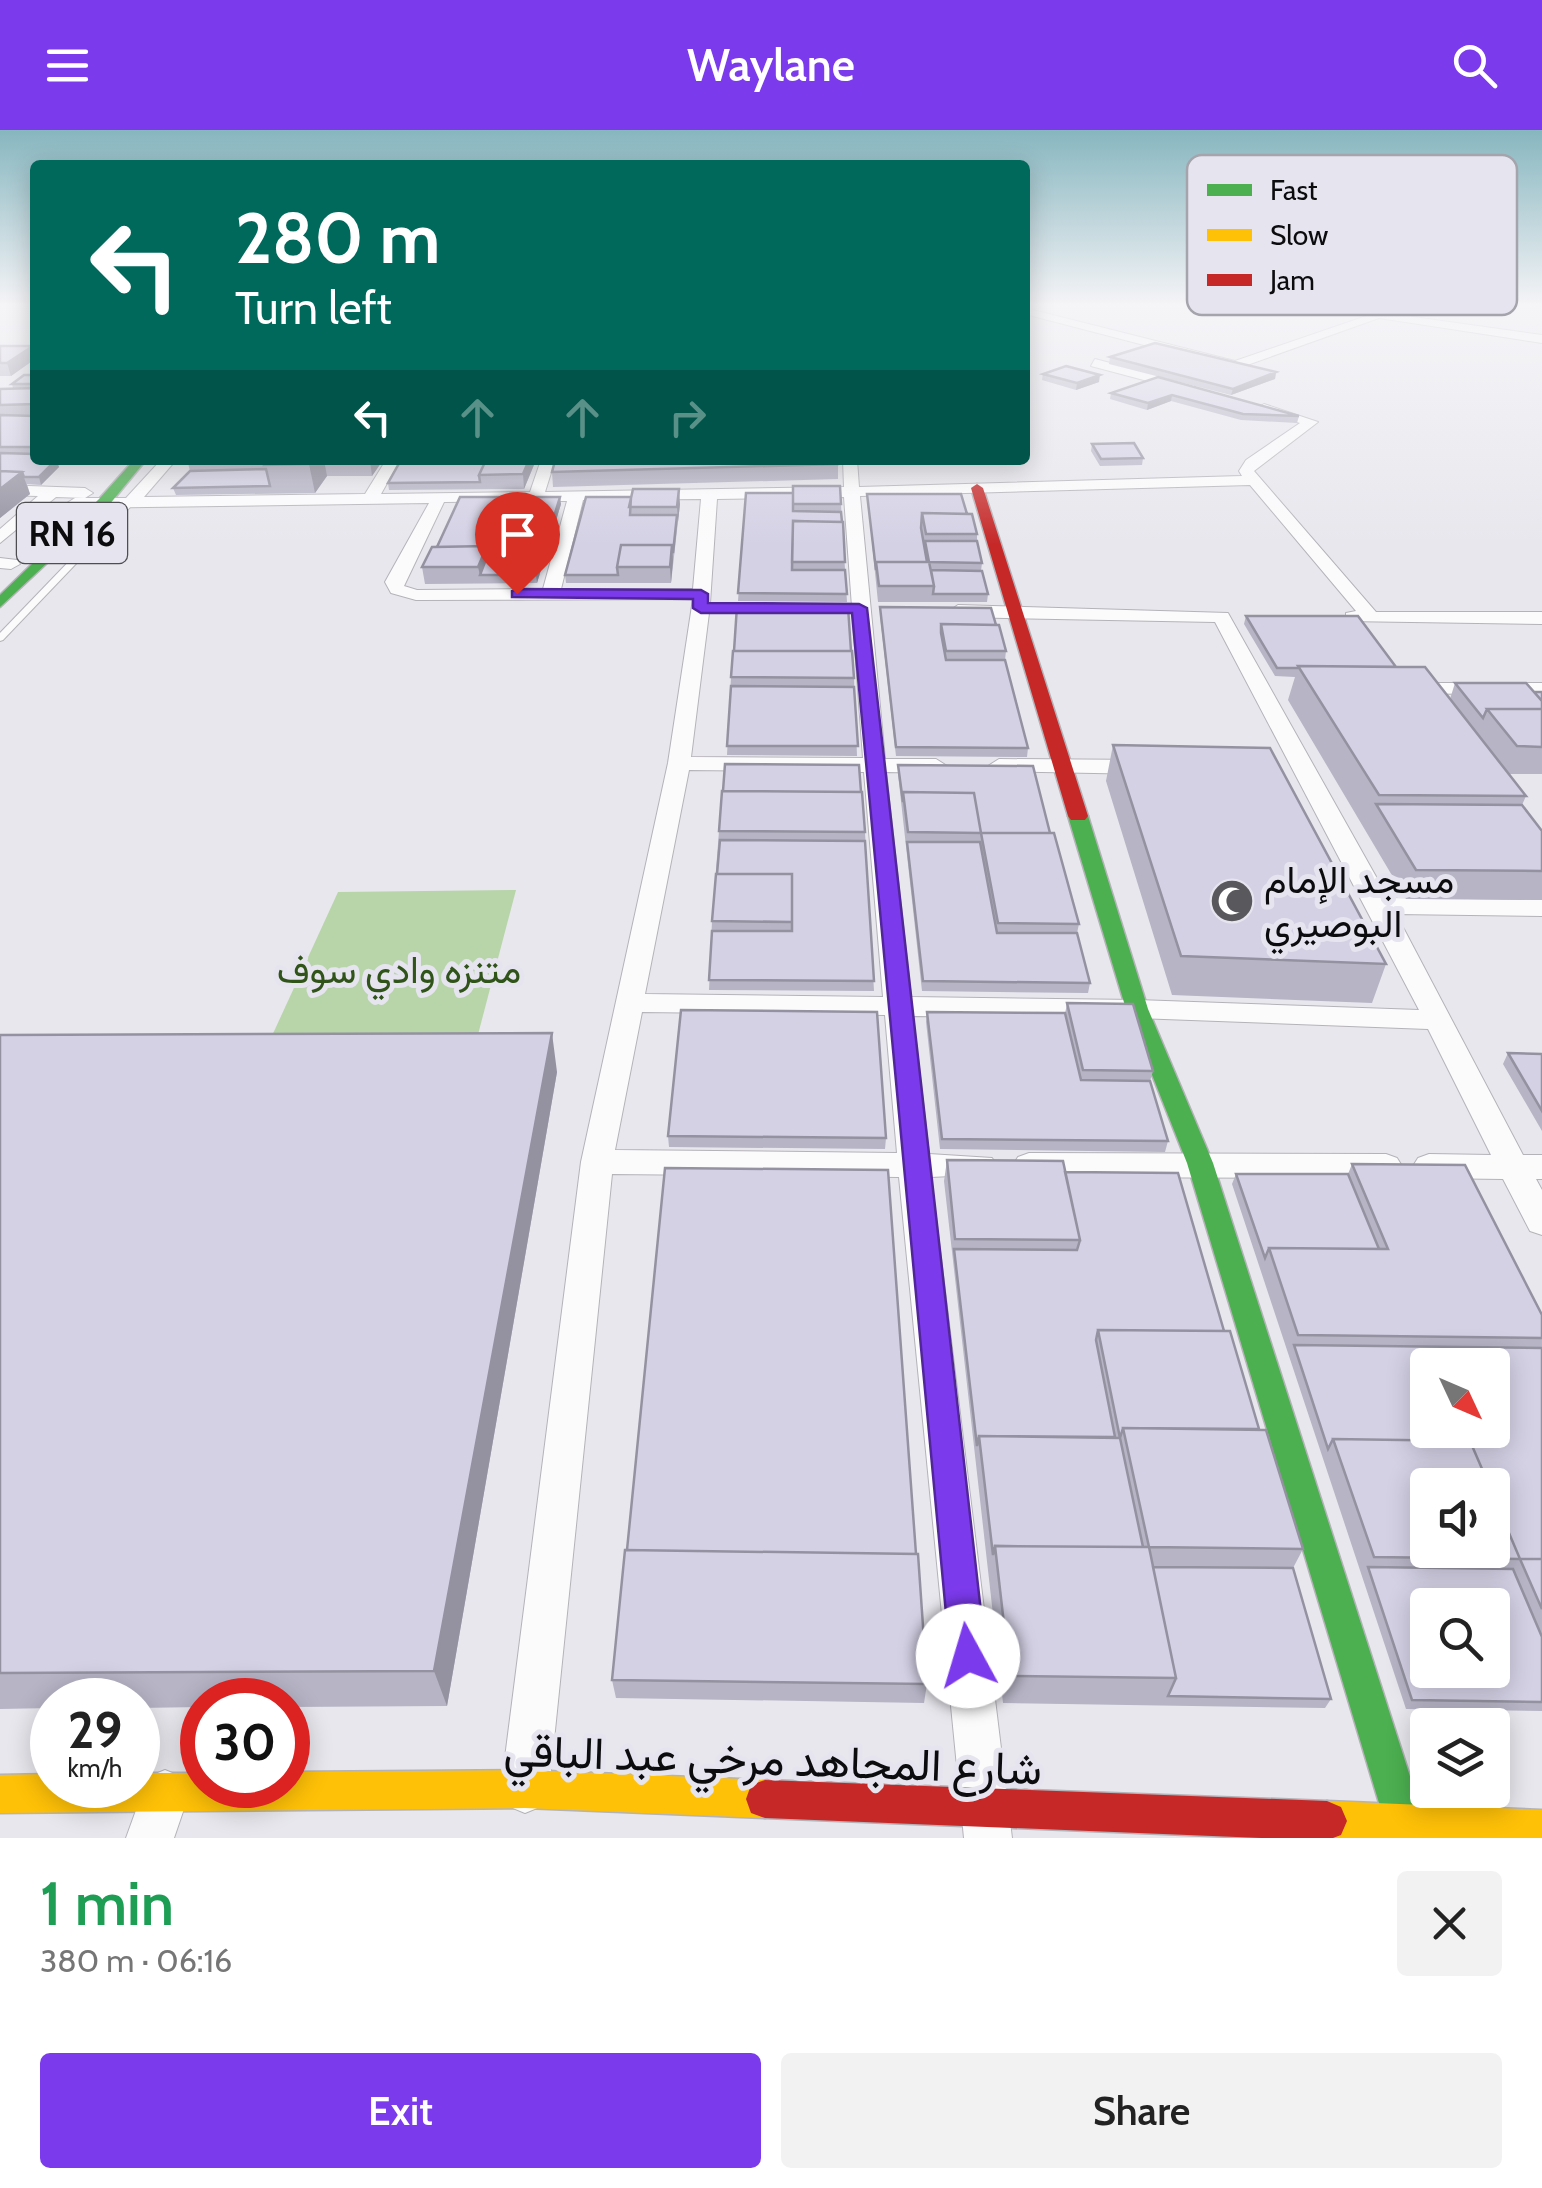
<!DOCTYPE html>
<html lang="en">
<head>
<meta charset="utf-8">
<style>
  :root { --surface:#fff; --page:#f2f2f2; --text:#222; --muted:#767676; --accent:#7c3aed }
  body { margin:0; font-family:Cabin,Vazirmatn,sans-serif; background:var(--page); color:var(--text); height:100vh; display:flex; flex-direction:column; font-size:38px; white-space:nowrap }
  * { box-sizing:border-box; margin:0 }
  p { font-size:32px; color:var(--muted) }
  .icon { flex:none; width:55px; height:55px; fill:none; stroke:currentColor; stroke-width:2; stroke-linecap:round; stroke-linejoin:round }
  .map { position:relative; height:1708px; overflow:hidden }
  .sheet { display:flex; flex-direction:column; background:var(--surface); flex:1 }
  .sheet>* { flex:none }
  .guide { position:absolute; left:30px; top:30px; width:1000px; height:305px; border-radius:10px; box-shadow:0 5px 25px #0003; background:#00695c; color:#fff; overflow:hidden }
  .needle { width:65px; rotate:134deg }
  .tools { position:absolute; left:1410px; top:1218px; display:grid; gap:20px }
  .tools a { display:grid; place-items:center; width:100px; height:100px; border-radius:10px; background:var(--surface); box-shadow:0 5px 25px #0003; font-size:50px }
  .speed { position:absolute; left:30px; top:1548px; display:flex; gap:20px; font-size:50px; font-weight:700; text-align:center }
  .speed>* { display:grid; place-content:center; width:130px; height:130px; border-radius:50%; background:var(--surface); box-shadow:0 5px 25px #0003; line-height:1 }
  .speed small { font-size:25px; font-weight:400 }
  .speed .limit { border:15px solid #d22; background:#fff; color:#111 }
  .pin { position:absolute; display:grid; place-items:center; width:85px; height:85px; color:#fff; margin:-102px -42px; border-radius:50% 50% 50% 0; rotate:-45deg; box-shadow:0 0 10px #0007 }
  .pin .icon { rotate:45deg }
  .me { position:absolute; width:110px; margin:-55px; rotate:354deg; stroke-linejoin:round; filter:drop-shadow(0 0 8px #0008) }
  .turn { display:flex; align-items:center; gap:35px; height:210px; padding:0 40px; font-size:45px }
  .turn .icon { width:130px; height:130px; stroke-width:2.5 }
  .turn b { display:block; font-size:70px; line-height:85px }
  .lanes { display:flex; align-items:center; height:95px; padding:0 40px; background:#0003; justify-content:center; gap:50px; direction:ltr }
  .lanes .off { opacity:.35 }
  .round { display:grid; place-items:center; flex:none; width:105px; height:105px; border-radius:10px; background:var(--page) }
  .overview { display:flex; align-items:center; justify-content:space-between; height:170px; padding:0 40px }
  h1 { font-size:60px; font-weight:600; line-height:75px; color:#1e9e55 }
  .action { display:flex; gap:20px; margin-top:auto; padding:20px 40px }
  .action a { flex:1; height:115px; border-radius:10px; background:var(--accent); color:#fff; font-size:40px; font-weight:600; line-height:115px; text-align:center }
  .action a+a { background:var(--page); color:var(--text) }
  header { display:flex; justify-content:space-between; align-items:center; height:130px; padding:0 40px; background:var(--accent); color:#fff; font-size:45px; font-weight:600 }
  .map>svg:first-child { display:block }
</style>
</head>
<body>
<header><svg class="icon" aria-label="menu" viewBox="0 0 24 24"><path d="M4 6h16M4 12h16M4 18h16"/></svg>Waylane<svg class="icon" aria-label="search" viewBox="0 0 24 24"><circle cx="10" cy="10" r="6"/><path d="M15 15l6 6"/></svg></header>
<div class="map">
<svg width="1542" height="1708" viewBox="0 0 1542 1708">
  <rect width="100%" height="100%" fill="#e8e7ed"/>
  <path fill="#b8d5aa" d="M516,760L475,916L265,921L338,762Z"/>
  <g fill="none" stroke-linecap="round" stroke-linejoin="round">
    <g stroke="#b4b3b8" stroke-width="2">
      <path id="lane" d="M128,370L135,372L3,510L0,511V503Z"/>
    </g>
    <g stroke="#b4b3b8" stroke-width="2">
      <path id="street" d="M1025,178L1235,231L1378,182L1542,205V213L1379,188L1236,239L1025,184Z
        M1095,229L1194,255L1195,258L1189,262L1091,236Z
        M1264,274L1318,292L1254,341L1376,482H1542V494L1346,491V483L1356,481L1250,355L860,366L885,629H936L947,636L936,643L886,642L911,867L1137,870L1419,880L1215,492L958,487L949,481L958,475L1228,483L1388,768L1542,770V786L1396,784L1523,1025H1542V1049H1536L1542,1060V1105L1530,1101L1503,1049L1429,1048L1418,1044L1413,1036L1418,1028L1429,1024L1491,1025L1428,899L1137,888L913,886L929,1024L992,1028L997,1036L992,1044L931,1047L1012,1708H964L899,1047L612,1044L549,1659L542,1676L525,1683L508,1676L501,1659L581,1032L668,633L693,469L416,470L391,463L385,452L429,373L75,378L67,373L75,368H126L161,330H176L144,367L365,364L386,330H400L381,364L530,362L541,330H555L545,362L844,357L843,330H857L859,357L1242,346L1239,341L1246,330L1300,293L1259,281L1257,278ZM844,367L863,628L691,627L709,483H775L784,478L775,473H710L717,369ZM701,369L693,459H561L583,370ZM538,371H567L543,459L417,460L404,456L444,372ZM689,640L864,642L883,867L645,864ZM642,882L885,885L897,1023L615,1020Z
        M0,355L85,358L93,363L85,368L56,367L0,413V399L38,366L0,365Z
        M0,428L17,430L20,434L11,439L0,438Z
        M1409,553H1542V565L1402,563L1399,559Z
        M999,629L1146,630L1157,637L1146,644L991,641L988,636Z
        M1029,1023L1386,1024L1397,1028L1402,1036L1397,1044L1386,1048L1029,1047L1018,1043L1013,1035L1018,1027Z
        M165,1640L182,1647L189,1664L174,1708H126L148,1647Z"/>
    </g>
    <g stroke="#b4b3b8" stroke-width="3">
      <path id="fast" d="M134,330H146L109,375L0,477V465L99,369Z
        M1078,680L1088,686L1148,879L1213,1033L1425,1693L1416,1708L1391,1707L1385,1693L1187,1033L1126,879L1068,686Z"/>
    </g>
    <g stroke="#b4b3b8" stroke-width="3">
      <path id="slow" d="M525,1640L765,1650L779,1655L784,1669L779,1683L765,1688L525,1678L0,1683V1645L52,1644V1655H138V1643H202V1655H288V1642Z
        M1327,1671L1542,1680V1708H1321L1313,1705L1307,1691L1313,1677Z"/>
    </g>
    <g stroke="#b4b3b8" stroke-width="3">
      <path id="jam" d="M977,354L983,358L1088,686L1085,690H1071L1068,686L971,358Z
        M765,1650L1327,1671L1341,1677L1347,1691L1341,1705L1333,1708H1261L765,1688L751,1683L746,1669L751,1655Z"/>
    </g>
    <use href="#lane" fill="#fcfbfc" fill-rule="evenodd"/>
    <use href="#street" fill="#fcfbfc" fill-rule="evenodd"/>
    <use href="#fast" fill="#4caf50" fill-rule="evenodd"/>
    <use href="#slow" fill="#ffc107" fill-rule="evenodd"/>
    <use href="#jam" fill="#c62828" fill-rule="evenodd"/>
  </g>
  <path fill="#b6b4c5" d="M0,216H33L35,229L11,246H0Z
    M1110,227L1276,242L1275,249L1231,265L1109,234Z
    M1043,244L1099,252L1076,260L1042,250Z
    M35,245V330L57,332L59,337L41,355L27,354L30,364L0,388V259L13,258L12,254Z
    M1158,247L1299,286L1297,293L1241,290L1171,271L1147,280L1110,269L1111,263Z
    M1092,314L1143,328L1142,335L1100,336L1091,321Z
    M383,330L372,346H327L315,363L176,365L173,358L190,341L188,333Z
    M401,330H536L524,359L389,360L388,353Z
    M838,330V349L553,357L552,342L559,331Z
    M746,363L841,374L847,472L738,471Z
    M867,364L967,384L977,404V411L982,433L981,441L988,464L987,472H878Z
    M586,367L680,374L671,453H566L565,445Z
    M561,374L537,453L425,454L422,437Z
    M880,477L996,495L1006,521L1005,530L1028,618L1027,627L896,626L880,486Z
    M1246,486L1396,537L1450,569L1455,553L1542,562V644H1508L1526,666L1522,675L1542,701V770L1406,769L1288,570L1295,547L1275,546L1244,494Z
    M851,521L854,548L857,626L727,625L731,547Z
    M1113,615L1386,834L1372,873L1172,865L1106,651Z
    M898,635L1050,703L1079,794L1077,803L1090,853L1088,863L922,861L898,644Z
    M719,701L865,702L874,861L709,860L712,791Z
    M1067,873L1153,941L1150,951L1168,1011L1165,1022L940,1019L926,892L927,882L1065,884Z
    M0,905L557,942L447,1576L288,1577V1570H202V1577L138,1578V1570H52V1578L0,1579Z
    M1508,923L1542,924V1001L1503,934Z
    M668,1006L886,1008L885,1019L669,1017Z
    M947,1030L1065,1042L1224,1201L1303,1419L1293,1438L1331,1569L1325,1578L1003,1573L944,1051Z
    M1352,1034L1542,1185V1581L1406,1579L1232,1054L1236,1044H1348Z
    M916,1424L927,1554L924,1573L616,1568L612,1550Z"/>
  <path fill="#9492a0" d="M33,216L35,229L11,246L7,233Z
    M1276,242L1275,249L1231,265L1233,259Z
    M1100,245L1099,252L1076,260L1077,253Z
    M1172,265L1171,271L1147,280L1148,273Z
    M49,330H59L57,332L59,337L41,355L39,347Z
    M312,330H324L327,346L315,363L309,334Z
    M370,330H383L372,346L370,331Z
    M529,330H536L524,359L523,344Z
    M22,342L30,364L0,388V359Z
    M679,359L680,374L678,392L677,377Z
    M560,367L561,374L537,453L536,445Z
    M672,415L673,431L671,453L670,437Z
    M487,416L489,432L480,445L478,437Z
    M552,903L557,942L447,1576L434,1541Z"/>
  <path fill="#d4d1e5" stroke="#9492a0" stroke-width="2.5" fill-rule="evenodd" d="M1155,213L1276,242L1233,259L1110,227Z
    M0,216H33L7,233H0Z
    M1066,236L1100,245L1077,253L1043,244Z
    M24,245H35V254H12Z
    M1158,247L1299,286L1243,284L1172,265L1148,273L1111,263Z
    M35,258V274L0,275V259Z
    M0,285L35,286V317H0Z
    M1134,313L1143,328L1101,329L1092,314Z
    M0,323L35,324V330H56L39,347H24L22,342L0,341Z
    M191,330H270L268,332L188,333Z
    M270,330H312L309,334L265,335Z
    M324,330H370L324,332Z
    M401,330H486L479,345L480,352L388,353Z
    M486,330H529L523,344L479,345Z
    M596,330H838V334L552,342L555,331Z
    M266,339L270,356L173,358L190,341Z
    M0,341L22,342L0,359Z
    M793,356H840L841,374H793Z
    M633,359H679L677,377H629Z
    M746,363H793V381L841,382L842,392L793,391L792,440H845L847,464L738,463Z
    M867,364H961L967,384L922,383L921,398L927,432H876V440Z
    M460,367H560L536,445H480L488,424L487,416L437,417Z
    M586,367H631L630,385H677L673,423L672,415H621L617,437L618,445H565Z
    M922,383L972,384L977,404H926Z
    M793,391L843,392L845,432H792Z
    M925,411H977L982,433L929,432Z
    M621,415H672L670,437H617Z
    M487,416L478,437H422L432,417Z
    M876,432H929L934,456H879Z
    M931,440L982,441L988,464H933L934,456Z
    M737,476L848,477L851,521H734Z
    M880,477L991,478L996,495L941,494V503L946,530H1005L1028,618L896,617Z
    M1246,486H1358L1396,537L1298,536L1299,538H1277Z
    M941,494L999,495L1006,521H946Z
    M733,521H852L854,548L731,547Z
    M1298,536L1425,537L1526,666L1379,665Z
    M1455,553H1526L1542,571V579H1487L1483,588Z
    M731,556L854,557L858,616H727Z
    M1534,562H1542V571Z
    M1487,579H1542V617L1517,616Z
    M1113,615L1270,618L1386,834L1181,826Z
    M725,634L859,635L861,662L723,661Z
    M898,635L1033,636L1050,703H981L974,663L903,662V672Z
    M722,661L862,662L865,702L719,701Z
    M903,662L974,663L981,703L908,702Z
    M1376,674L1522,675L1542,701V741L1416,740Z
    M981,703H1054L1079,794L998,793Z
    M720,710L865,711L874,851L709,850L712,801H792V744H717Z
    M907,712H980L997,803H1077L1090,853L923,851Z
    M716,744H792V792L712,791Z
    M1067,873L1133,874L1153,941L1083,940Z
    M681,880L877,882L886,1008L668,1006Z
    M927,882L1065,883L1081,950L1150,951L1168,1011L942,1009Z
    M552,903L434,1541L0,1543V905Z
    M1508,923L1542,924V981Z
    M947,1030L1063,1031L1080,1110L955,1109Z
    M1352,1034L1465,1035L1542,1185V1208L1298,1205L1269,1118L1388,1119Z
    M665,1038L888,1040L916,1424L627,1420Z
    M1065,1042L1178,1043L1224,1201L1098,1200L1096,1210L1115,1307L979,1306L977,1316L954,1119L1077,1120L1080,1110Z
    M1236,1044H1348L1379,1119L1269,1118L1265,1128Z
    M1098,1200L1230,1201L1259,1299L1123,1298L1120,1308Z
    M1294,1215L1542,1218V1429H1520L1492,1363V1355H1489L1470,1311L1333,1309L1328,1319ZM1428,1235H1492V1300H1428Z
    M1123,1298L1266,1300L1303,1419L1149,1417L1176,1548L1010,1546L995,1416L1149,1417Z
    M979,1306L1120,1308L1143,1417L995,1416L993,1425Z
    M1333,1309L1470,1311L1489,1355H1428V1420H1492V1363L1520,1429L1374,1427Z
    M625,1420L918,1424L927,1554L612,1550Z
    M1520,1429H1542V1479Z
    M1153,1437L1293,1438L1331,1569L1168,1566L1176,1548Z
    M1368,1437L1513,1439L1542,1507V1572L1412,1570ZM1428,1475H1492V1540H1428Z"/>
  <linearGradient id="sky" x2="0" y2="1"><stop stop-color="#87b6bf"/><stop offset="0.42" stop-color="#f5f4f7"/><stop offset="1" stop-color="#f5f4f7" stop-opacity="0"/></linearGradient>
  <rect width="1542" height="415" fill="url(#sky)"/>
  <path fill="#7c3aed" stroke="#51269a" stroke-width="2.5" d="M517,459L701,460L708,464V473L859,474L867,478L986,1526L981,1539L968,1544L955,1539L950,1526L852,483H701L693,478V469L512,467V461Z"/>
  <defs>
    <g id="mosque-disc" transform="scale(2.25)"><circle r="9.5" fill="#59595d" stroke="#e6e5ef"/><path d="M3.5-4.9A6 6 0 1 0 3.5 4.9A5 5 0 1 1 3.5-4.9Z" fill="#fff"/></g>
  </defs>
  <g fill-rule="evenodd">
    <use href="#mosque-disc" x="1232" y="771"/>
  </g>
  <g text-anchor="middle" dominant-baseline="central" stroke-width="10" stroke-linejoin="round" paint-order="stroke">
    <rect fill="#e6e5ef" stroke="#4d4d52" stroke-width="2.5" x="17" y="373" width="110" height="60" rx="8"/>
    <g font-size="35" font-weight="bold" fill="#0c0c0f">
      <text x="72" y="403">RN 16</text>
    </g>
    <g font-size="38" fill="#0c0c0f" stroke="#e6e5ef" text-anchor="start">
      <text x="1264" y="749">مسجد الإمام<tspan x="1264" dy="44">البوصيري</tspan></text>
    </g>
    <g font-size="38" fill="#30531a" stroke="#e6e5ef">
      <text x="399" y="839">متنزه وادي سوف</text>
    </g>
    <g font-size="45" fill="#0c0c0f" stroke="#e6e5ef">
      <text transform="translate(773 1629) rotate(2)">شارع المجاهد مرخي عبد الباقي</text>
    </g>
  </g>
  <rect x="1187" y="25" width="330" height="160" rx="15" fill="#e6e5ef" stroke="#a5a4ac" stroke-width="2.5"/>
  <rect x="1207" y="54" width="45" height="12" fill="#4caf50"/>
  <rect x="1207" y="99" width="45" height="12" fill="#ffc107"/>
  <rect x="1207" y="144" width="45" height="12" fill="#c62828"/>
  <g font-size="28" fill="#0c0c0f">
    <text x="1270" y="70">Fast</text>
    <text x="1270" y="115">Slow</text>
    <text x="1270" y="160">Jam</text>
  </g>
</svg>
<div class="tools">
<a><svg class="needle" viewBox="-14 -14 28 28"><path d="M0-13l5 13h-10z" fill="#e53935"/><path d="M0 13l5-13h-10z" fill="#767676"/></svg></a>
<a><svg class="icon" aria-label="sound" viewBox="0 0 24 24"><path d="M4 9h4l5-4v14l-5-4H4zM17 9q2 3 0 6"/></svg></a>
<a><svg class="icon" aria-label="search" viewBox="0 0 24 24"><circle cx="10" cy="10" r="6"/><path d="M15 15l6 6"/></svg></a>
<a><svg class="icon" aria-label="layers" viewBox="0 0 24 24"><path d="M12 4l9 5-9 5-9-5zM3 14l9 5 9-5"/></svg></a>
</div>
<div class="speed"><div>29<small>km/h</small></div><div class="limit">30</div></div>
<div class="pin" style="left:517px;top:464px;background:#d93025"><svg class="icon" aria-label="arrive" viewBox="0 0 24 24"><path d="M6 21V4h12l-3 4 3 4H6"/></svg></div>
<svg class="me" style="left:968px;top:1526px" viewBox="-20 -20 40 40"><circle r="19" fill="#fff"/><path d="M0-13L10 11 0 6-10 11z" fill="#7c3aed"/></svg>
<div class="guide">
<div class="turn"><svg class="icon" aria-label="left" viewBox="0 0 24 24"><path d="M17 20v-9H6M10 6l-5 5 5 5"/></svg><div><b>280 m</b>Turn left</div></div>
<div class="lanes"><svg class="icon" aria-label="left" viewBox="0 0 24 24"><path d="M17 20v-9H6M10 6l-5 5 5 5"/></svg><svg class="icon off" aria-label="ahead" viewBox="0 0 24 24"><path d="M12 20V5M6 11l6-6 6 6"/></svg><svg class="icon off" aria-label="ahead" viewBox="0 0 24 24"><path d="M12 20V5M6 11l6-6 6 6"/></svg><svg class="icon off" aria-label="right" viewBox="0 0 24 24"><path d="M7 20v-9h11M14 6l5 5-5 5"/></svg></div>
</div>
</div>
<section class="sheet">
<div class="overview"><div><h1>1 min</h1><p>380 m · 06:16</p></div><a class="round"><svg class="icon" aria-label="close" viewBox="0 0 24 24"><path d="M6 6l12 12M18 6L6 18"/></svg></a></div>
<div class="action"><a>Exit</a><a>Share</a></div>
</section>
</body>
</html>
